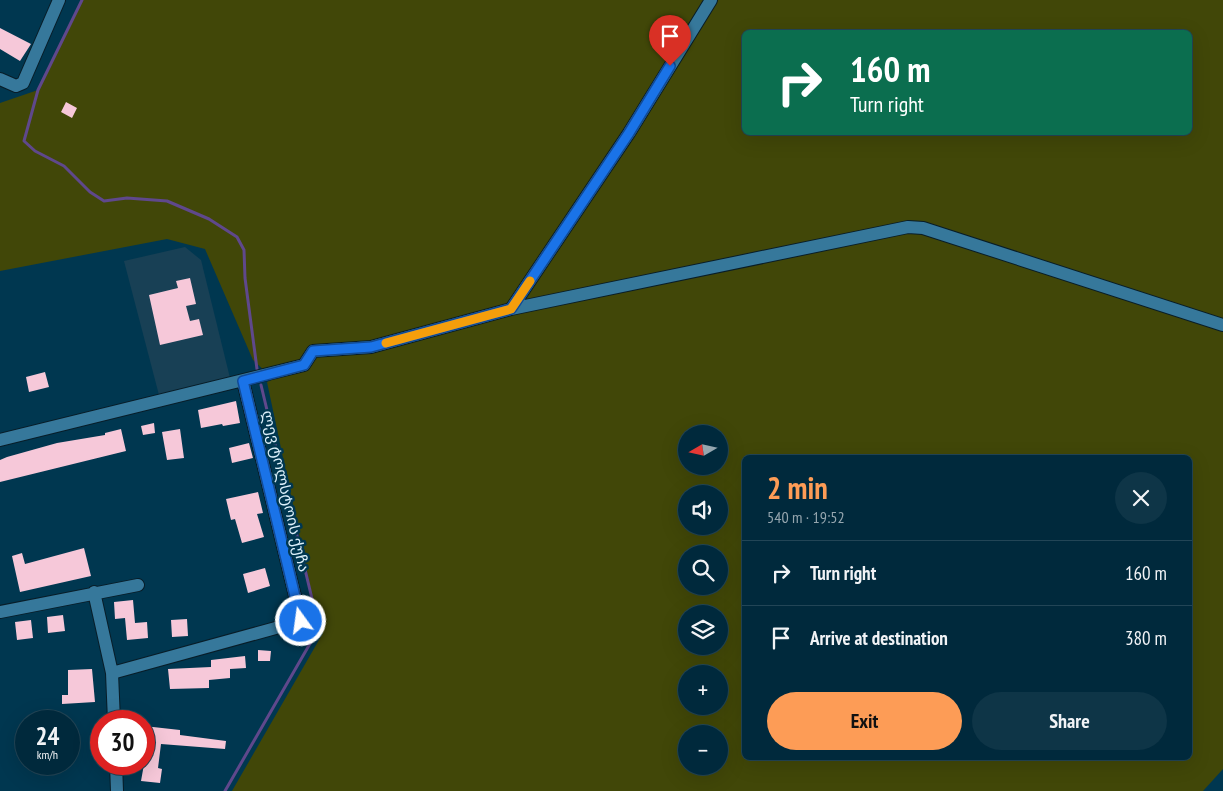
<!DOCTYPE html>
<html lang="en">
<head>
<meta charset="utf-8">
<style>
  :root { --surface:#00293c; --page:#0e3547; --text:#f1f3f6; --muted:#95a6af; --line:#224556; --accent:#fd9c56 }
  body { margin:0; font-family:"PT Sans Narrow","Noto Sans Georgian",sans-serif; background:var(--page); color:var(--text); height:100vh; display:flex; flex-direction:column; font-size:19px; white-space:nowrap }
  * { box-sizing:border-box; margin:0 }
  p { font-size:16px; color:var(--muted) }
  .icon { flex:none; width:28px; height:28px; fill:none; stroke:currentColor; stroke-width:2; stroke-linecap:round; stroke-linejoin:round }
  .map { position:relative; flex:1; overflow:hidden }
  .drawer { position:absolute; left:742px; top:455px; width:450px; height:305px; display:flex; flex-direction:column; background:var(--surface); border-radius:8px; box-shadow:0 5px 20px #0002,0 0 0 1px var(--line) }
  .drawer>* { flex:none }
  .top-card { position:absolute; left:742px; top:30px; width:450px; height:105px; border-radius:8px; box-shadow:0 5px 20px #0002,0 0 0 1px var(--line); background:#0b6e4f; color:#fff; overflow:hidden }
  .needle { width:32px; rotate:261deg }
  .tools { position:absolute; left:678px; top:425px; display:grid; gap:10px }
  .tools a { display:grid; place-items:center; width:50px; height:50px; border-radius:50%; background:var(--surface); box-shadow:0 5px 20px #0002,0 0 0 1px var(--line); font-size:25px }
  .speed { position:absolute; left:15px; top:710px; display:flex; gap:10px; font-size:25px; font-weight:700; text-align:center }
  .speed>* { display:grid; place-content:center; width:65px; height:65px; border-radius:50%; background:var(--surface); box-shadow:0 5px 20px #0002,0 0 0 1px var(--line); line-height:1 }
  .speed small { font-size:12px; font-weight:400 }
  .speed .limit { border:8px solid #d22; background:#fff; color:#111 }
  .pin { position:absolute; display:grid; place-items:center; width:42px; height:42px; color:#fff; margin:-51px -21px; border-radius:50% 50% 50% 0; rotate:-45deg; box-shadow:0 0 5px #0007 }
  .pin .icon { rotate:45deg }
  .me { position:absolute; width:55px; margin:-28px; rotate:346deg; stroke-linejoin:round; filter:drop-shadow(0 0 4px #0008) }
  .turn { display:flex; align-items:center; gap:18px; height:105px; padding:0 25px; font-size:22px }
  .turn .icon { width:65px; height:65px; stroke-width:2.5 }
  .turn b { display:block; font-size:35px; line-height:42px }
  .round { display:grid; place-items:center; flex:none; width:52px; height:52px; border-radius:26px; background:var(--page) }
  .summary { display:flex; align-items:center; justify-content:space-between; height:85px; padding:0 25px }
  h1 { font-size:30px; font-weight:700; line-height:38px; color:var(--accent) }
  .action { display:flex; gap:10px; margin-top:auto; padding:10px 25px }
  .action a { flex:1; height:58px; border-radius:30px; background:var(--accent); color:#111; font-size:20px; font-weight:700; line-height:58px; text-align:center }
  .action a+a { background:var(--page); color:var(--text) }
  ul { padding:0; list-style:none }
  li { display:flex; align-items:center; gap:15px; height:65px; padding:0 25px; border-top:1px solid var(--line) }
  li div { flex:1 }
  li b { display:block; font-size:19px }
  li em { font-style:normal }
  .map>svg:first-child { display:block }
</style>
</head>
<body>
<div class="map">
<svg width="1223" height="791" viewBox="0 0 1223 791">
  <rect width="100%" height="100%" fill="#003750"/>
  <path fill="#184055" d="M185,247L201,260L230,378L159,395L124,261Z"/>
  <path fill="#414708" fill-rule="evenodd" d="M82,0H1223V769L1203,791H232L323,633L319,628L267,382L304,365L266,372L253,360L205,249L167,239L0,271V103L38,90ZM745,32H1190V132H745ZM686,434H719V466H686ZM745,458H1190V758H745ZM686,494H719V526H686ZM686,554H719V586H686ZM686,614H719V646H686ZM686,674H719V706H686ZM686,734H719V766H686Z"/>
  <g fill="none" stroke-linecap="round" stroke-linejoin="round">
    <path stroke="#5f488c" stroke-width="3" d="M82,0L38,90L24,141L35,151L64,166L90,192L104,201L127,198L167,201L209,219L237,237L244,250L245,278L257,369
      M225,791L319,628L261,385"/>
  </g>
  <path fill="#f6c8d9" d="M0,28L31,44L20,61L0,49Z
    M66,102L77,108L72,118L61,112Z
    M190,278L196,304L186,306L190,321L199,319L203,335L160,345L149,295L178,288L176,281Z
    M45,372L49,387L29,392L26,377Z
    M236,401L240,423L223,426L222,424L201,428L198,410Z
    M154,423L155,433L143,435L141,426Z
    M121,429L126,451L0,482V460L7,457L57,443L105,435V433Z
    M180,429L184,458L167,460L162,432Z
    M249,443L253,458L232,463L229,448Z
    M258,492L263,513L257,514L264,537L242,543L235,519L231,520L226,499Z
    M84,548L91,576L20,592L12,556L22,553L25,564Z
    M265,568L270,586L248,593L243,574Z
    M133,600L135,623L147,622L148,638L127,640L125,618L115,619L114,602Z
    M63,615L65,631L48,633L47,617Z
    M187,619L188,636L172,637L171,620Z
    M31,620L33,638L17,640L15,622Z
    M258,650L271,651L270,661H258Z
    M245,656L246,668L230,669V678L209,680V688L170,689L168,669L211,667V660Z
    M92,669L95,702L62,704V695H68V670Z
    M144,726L180,730V735L226,741L225,749L161,744L158,768L162,769L160,783L141,781L148,742H144Z"/>
  <g fill="none" stroke-linecap="round" stroke-linejoin="round">
    <g stroke="#081d28" stroke-width="14">
      <path id="minor" d="M0,79L16,86L23,83L59,0
        M511,309L629,133L711,0
        M0,440L304,365L313,351L371,347L511,309L908,227L923,228L1223,325
        M94,592L112,673L114,721
        M0,612L138,585
        M112,673L301,621L243,381
        M116,764L117,791"/>
    </g>
    <use href="#minor" stroke="#36789b" stroke-width="12"/>
  </g>
  <g fill="none" stroke-linecap="round" stroke-linejoin="round">
    <g stroke="#114b97" stroke-width="12">
      <path id="route" d="M301,621L243,381L304,365L313,351L371,347L511,309L629,133L670,66"/>
    </g>
    <use href="#route" stroke="#1a73e8" stroke-width="9"/>
    <path stroke="#f59e0b" stroke-width="9" d="M386,343L511,309L530,281"/>
  </g>
  <g text-anchor="middle" dominant-baseline="central" stroke-width="5" stroke-linejoin="round" paint-order="stroke">
    <g font-size="15" fill="#dcf0fb" stroke="#003750">
      <text transform="translate(286 491) rotate(77)">ლევ ტოლსტოის ქუჩა</text>
    </g>
  </g>
</svg>
<div class="tools">
<a><svg class="needle" viewBox="-14 -14 28 28"><path d="M0-13l5 13h-10z" fill="#e53935"/><path d="M0 13l5-13h-10z" fill="#95a6af"/></svg></a>
<a><svg class="icon" aria-label="sound" viewBox="0 0 24 24"><path d="M4 9h4l5-4v14l-5-4H4zM17 9q2 3 0 6"/></svg></a>
<a><svg class="icon" aria-label="search" viewBox="0 0 24 24"><circle cx="10" cy="10" r="6"/><path d="M15 15l6 6"/></svg></a>
<a><svg class="icon" aria-label="layers" viewBox="0 0 24 24"><path d="M12 4l9 5-9 5-9-5zM3 14l9 5 9-5"/></svg></a>
<a>+</a>
<a>−</a>
</div>
<div class="speed"><div>24<small>km/h</small></div><div class="limit">30</div></div>
<div class="pin" style="left:670px;top:66px;background:#d93025"><svg class="icon" aria-label="arrive" viewBox="0 0 24 24"><path d="M6 21V4h12l-3 4 3 4H6"/></svg></div>
<svg class="me" style="left:301px;top:621px" viewBox="-20 -20 40 40"><circle r="17" fill="#1a73e8" stroke="#fff" stroke-width="3"/><path d="M0-11L8 9 0 5-8 9z" fill="#fff"/></svg>
<div class="top-card">
<div class="turn"><svg class="icon" aria-label="right" viewBox="0 0 24 24"><path d="M7 20v-9h11M14 6l5 5-5 5"/></svg><div><b>160 m</b>Turn right</div></div>
</div>
<section class="drawer">
<div class="summary"><div><h1>2 min</h1><p>540 m · 19:52</p></div><a class="round"><svg class="icon" aria-label="close" viewBox="0 0 24 24"><path d="M6 6l12 12M18 6L6 18"/></svg></a></div>
<ul>
<li><svg class="icon" aria-label="right" viewBox="0 0 24 24"><path d="M7 20v-9h11M14 6l5 5-5 5"/></svg><div><b>Turn right</b></div><em>160 m</em></li>
<li><svg class="icon" aria-label="arrive" viewBox="0 0 24 24"><path d="M6 21V4h12l-3 4 3 4H6"/></svg><div><b>Arrive at destination</b></div><em>380 m</em></li>
</ul>
<div class="action"><a>Exit</a><a>Share</a></div>
</section>
</div>
</body>
</html>
